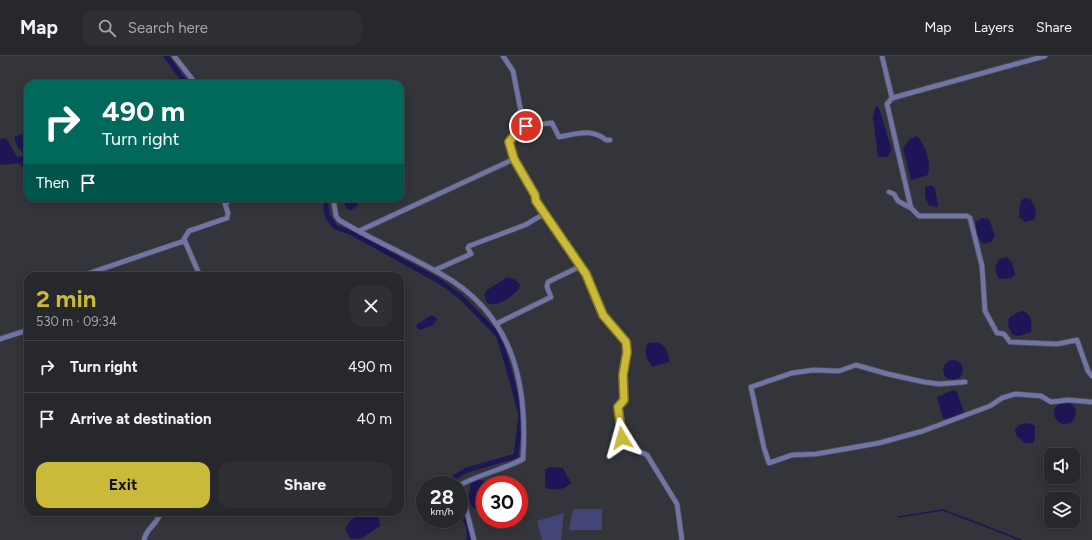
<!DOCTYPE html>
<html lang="en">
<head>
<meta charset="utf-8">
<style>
  :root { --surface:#27282c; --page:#2f3034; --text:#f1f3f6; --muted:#a4a6a9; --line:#434448; --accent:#cbb939 }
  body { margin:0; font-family:Figtree,sans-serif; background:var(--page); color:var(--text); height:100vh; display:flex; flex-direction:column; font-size:15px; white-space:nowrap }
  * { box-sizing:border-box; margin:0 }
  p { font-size:13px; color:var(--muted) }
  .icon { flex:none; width:22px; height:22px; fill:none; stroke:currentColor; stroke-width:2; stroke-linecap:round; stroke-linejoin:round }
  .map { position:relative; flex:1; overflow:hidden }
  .panel { position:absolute; left:24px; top:216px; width:380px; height:244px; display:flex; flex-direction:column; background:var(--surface); border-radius:12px; box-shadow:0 2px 10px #0003,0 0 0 1px var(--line) }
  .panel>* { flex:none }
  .top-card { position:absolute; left:24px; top:24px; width:380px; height:122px; border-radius:12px; box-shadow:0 2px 10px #0003,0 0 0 1px var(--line); background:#00695c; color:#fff; overflow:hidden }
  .fabs { position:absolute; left:1044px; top:392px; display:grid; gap:8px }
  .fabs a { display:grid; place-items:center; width:36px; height:36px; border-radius:8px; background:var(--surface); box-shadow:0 2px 10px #0003,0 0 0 1px var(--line); font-size:20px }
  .speed { position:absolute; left:416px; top:420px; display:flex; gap:8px; font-size:20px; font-weight:700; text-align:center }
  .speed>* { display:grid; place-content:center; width:52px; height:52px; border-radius:50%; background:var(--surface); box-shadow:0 2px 10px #0003,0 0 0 1px var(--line); line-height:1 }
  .speed small { font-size:10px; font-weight:400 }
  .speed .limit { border:6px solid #d22; background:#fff; color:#111 }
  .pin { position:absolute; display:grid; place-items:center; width:34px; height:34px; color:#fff; margin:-17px; border:2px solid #fff; border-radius:50%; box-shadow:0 1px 4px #0007 }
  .me { position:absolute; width:44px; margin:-22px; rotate:352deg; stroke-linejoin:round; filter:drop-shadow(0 0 3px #0008) }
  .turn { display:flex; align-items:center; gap:14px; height:84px; padding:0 12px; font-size:18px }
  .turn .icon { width:52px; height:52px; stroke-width:2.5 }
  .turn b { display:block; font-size:28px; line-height:34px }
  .then { display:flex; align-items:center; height:38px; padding:0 12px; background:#0003; gap:8px; font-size:15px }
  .round { display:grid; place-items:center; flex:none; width:42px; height:42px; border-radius:12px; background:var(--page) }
  .headline { display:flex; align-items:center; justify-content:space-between; height:68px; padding:0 12px }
  h1 { font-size:24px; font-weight:700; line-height:30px; color:var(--accent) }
  .action { display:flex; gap:8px; margin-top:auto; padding:8px 12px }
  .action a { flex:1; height:46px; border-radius:12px; background:var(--accent); color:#111; font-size:16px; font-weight:700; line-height:46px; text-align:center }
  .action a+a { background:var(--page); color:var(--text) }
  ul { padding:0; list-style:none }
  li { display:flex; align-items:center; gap:12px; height:52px; padding:0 12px; border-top:1px solid var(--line) }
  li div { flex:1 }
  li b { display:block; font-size:15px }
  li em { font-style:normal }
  header { display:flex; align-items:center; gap:24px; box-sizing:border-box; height:56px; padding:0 20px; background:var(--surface); border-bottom:1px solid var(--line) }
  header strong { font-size:19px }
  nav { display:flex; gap:22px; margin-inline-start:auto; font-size:14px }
  .search { width:280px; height:36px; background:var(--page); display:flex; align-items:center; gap:10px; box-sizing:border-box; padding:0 14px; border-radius:12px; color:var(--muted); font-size:15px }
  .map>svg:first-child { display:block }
</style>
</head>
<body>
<header>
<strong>Map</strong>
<div class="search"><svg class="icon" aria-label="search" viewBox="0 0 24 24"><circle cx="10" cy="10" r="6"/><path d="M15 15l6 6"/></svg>Search here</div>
<nav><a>Map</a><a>Layers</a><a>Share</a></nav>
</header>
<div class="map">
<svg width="1092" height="484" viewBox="0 0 1092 484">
  <rect width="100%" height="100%" fill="#34353b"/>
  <path fill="#444577" d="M573,453H602V474H569Z
    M564,457L561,484H542L537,465Z"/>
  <path fill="#1e1556" d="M876,50L879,52L892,94L887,101H878L873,61Z
    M23,78L28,95L24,98L18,92L14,81Z
    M917,80C926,89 931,107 928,119L911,124L903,92L910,83Z
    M6,82L17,101L28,99V117L19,107L0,109V83Z
    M931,129L935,132L938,151L929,150L925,141V131Z
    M341,142H358L357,151L351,154L347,153Z
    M1024,142L1030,143L1036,153L1035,163L1025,166L1019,161L1020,147Z
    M982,162L989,163L995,179L991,186L984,188C977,182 976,175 976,166Z
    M1007,201L1012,207L1015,218L1012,222L999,223C994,215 994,209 1001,202Z
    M506,222C513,222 516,223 520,229L518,234C510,242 498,251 487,247L484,239L487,234Z
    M1022,255C1032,257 1032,267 1031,276L1019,280L1013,279L1008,270L1009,262L1016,257Z
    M430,260H433L437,263L433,269L420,274L418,273L416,269Z
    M658,286C667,291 669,296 669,306L652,311C647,302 643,298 648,287Z
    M943 314a10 10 0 1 1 20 0a10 10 0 1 1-20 0Z
    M953,334L957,336L964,356L952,362L943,363L937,341Z
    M1054 357a11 11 0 1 1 22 0a11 11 0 1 1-22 0Z
    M1026,367L1032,368L1035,370V382L1033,387H1024L1016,379L1015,374L1019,369Z
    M550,411L563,412L571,427C563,434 558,434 547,433L545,430V414Z
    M477,424H482L488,429H485V451L477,454L472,451L468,443L471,427Z
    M365,456L378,457L380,470L362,482L351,483L345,474C348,464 356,460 365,456Z"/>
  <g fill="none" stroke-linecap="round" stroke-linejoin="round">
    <path stroke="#1e1556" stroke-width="1.5" d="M899,461L943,454L1021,484"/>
    <path stroke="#1e1556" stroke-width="5" d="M166,0L186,28
      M325,142L327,159L335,171L352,177L439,225L460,240L498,279L507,307L521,359L516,400L467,414L455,421L454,429
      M459,446L469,474V484"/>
    <g stroke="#525358" stroke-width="6">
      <path id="minor" d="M174,0L196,28
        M503,0L513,15L522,61L521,70L509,87L514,103L536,140V145L586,218L603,259L626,286L627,296L623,319L624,344L618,351L624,388L647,399L677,448L682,484
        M882,0L892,42
        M1045,0L892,42L887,48L911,152L919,160H967L970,162L982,210L985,255L997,277L1004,278L1010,286L1057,288L1077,284L1088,315L1092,320
        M521,70L552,67L559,81C577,78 591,72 606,84H610
        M889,136L894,138L898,145L911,152
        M333,142L336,160L339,164C372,184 408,199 441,218C513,258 528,327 523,403C503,414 480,418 460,429L474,484
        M359,175L514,103
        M435,214L471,198L468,192L469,190L525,169L544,158
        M81,220L184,185
        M200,220L184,183L189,175L227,162L228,157L225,148L232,142
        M498,267L551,241L547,231L548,226L581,210
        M0,283L28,274
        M965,326L939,328L924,326L888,318L856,309L839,315L814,314L792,317L751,331L764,392L769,407L792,399L816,398L879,387L923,375L990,350L1002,342L1015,338L1041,340L1051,346L1068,344L1092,346
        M144,484C146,472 157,469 161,456"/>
    </g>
    <use href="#minor" stroke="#7174a6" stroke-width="4.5"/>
  </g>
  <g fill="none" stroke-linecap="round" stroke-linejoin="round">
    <g stroke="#847825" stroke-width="10">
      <path id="route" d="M526,70L519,73L509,86L514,103L535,139L536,145L586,218L603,259L626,286L627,296L623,319L624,344L618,351L622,382"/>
    </g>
    <use href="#route" stroke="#cbb939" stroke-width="7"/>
  </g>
</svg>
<div class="fabs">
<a><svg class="icon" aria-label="sound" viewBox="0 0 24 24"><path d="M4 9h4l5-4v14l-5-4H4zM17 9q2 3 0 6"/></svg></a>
<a><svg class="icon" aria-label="layers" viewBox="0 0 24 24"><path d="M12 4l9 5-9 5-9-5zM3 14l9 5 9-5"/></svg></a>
</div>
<div class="speed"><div>28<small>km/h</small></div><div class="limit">30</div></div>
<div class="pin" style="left:526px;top:70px;background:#d93025"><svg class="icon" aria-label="arrive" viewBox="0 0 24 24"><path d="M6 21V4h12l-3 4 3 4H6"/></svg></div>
<svg class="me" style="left:622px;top:382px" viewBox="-20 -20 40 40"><path d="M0-17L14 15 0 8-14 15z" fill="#cbb939" stroke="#fff" stroke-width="4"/></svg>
<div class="top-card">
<div class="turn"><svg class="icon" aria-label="right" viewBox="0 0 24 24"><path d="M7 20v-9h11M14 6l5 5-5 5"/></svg><div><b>490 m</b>Turn right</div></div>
<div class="then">Then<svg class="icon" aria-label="arrive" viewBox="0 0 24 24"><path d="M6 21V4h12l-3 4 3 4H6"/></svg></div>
</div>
<section class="panel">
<div class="headline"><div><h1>2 min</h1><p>530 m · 09:34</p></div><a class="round"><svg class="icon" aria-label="close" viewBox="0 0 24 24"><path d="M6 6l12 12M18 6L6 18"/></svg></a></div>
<ul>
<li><svg class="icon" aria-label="right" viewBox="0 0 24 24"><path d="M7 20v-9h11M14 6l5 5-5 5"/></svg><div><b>Turn right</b></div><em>490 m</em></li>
<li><svg class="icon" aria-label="arrive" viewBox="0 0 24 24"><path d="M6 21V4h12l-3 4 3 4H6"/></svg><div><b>Arrive at destination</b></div><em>40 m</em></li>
</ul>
<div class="action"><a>Exit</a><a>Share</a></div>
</section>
</div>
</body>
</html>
